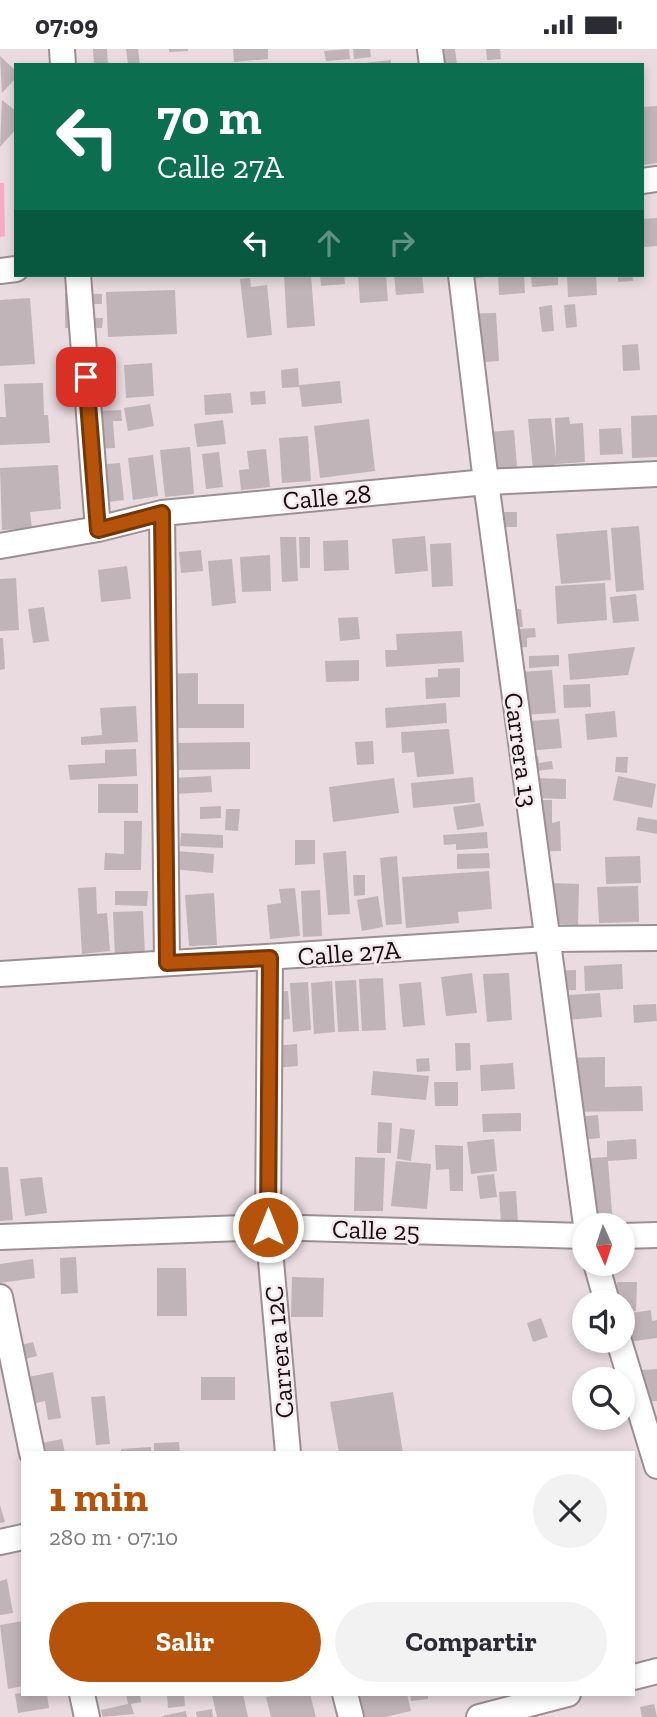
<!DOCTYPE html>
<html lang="es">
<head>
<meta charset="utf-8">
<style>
  :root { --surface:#fff; --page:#f2f2f3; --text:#2b2b33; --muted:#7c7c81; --accent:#b45309 }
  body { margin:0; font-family:"Zilla Slab",serif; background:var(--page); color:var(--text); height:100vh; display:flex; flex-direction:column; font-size:26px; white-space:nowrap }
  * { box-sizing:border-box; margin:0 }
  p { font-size:23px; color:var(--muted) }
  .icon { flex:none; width:38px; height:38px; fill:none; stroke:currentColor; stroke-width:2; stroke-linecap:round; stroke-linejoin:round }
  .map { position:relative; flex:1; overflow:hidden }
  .sheet { position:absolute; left:21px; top:1402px; width:614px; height:245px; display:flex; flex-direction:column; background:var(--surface); border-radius:0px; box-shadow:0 4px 10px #0003 }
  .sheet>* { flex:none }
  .hud { position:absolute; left:14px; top:14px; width:630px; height:214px; border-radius:0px; box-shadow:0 4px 10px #0003; background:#0b6e4f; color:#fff; overflow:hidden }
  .needle { width:46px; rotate:177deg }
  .controls { position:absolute; left:572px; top:1164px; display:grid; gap:14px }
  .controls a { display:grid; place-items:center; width:63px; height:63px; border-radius:50%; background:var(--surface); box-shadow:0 4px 10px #0003; font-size:35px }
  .pin { position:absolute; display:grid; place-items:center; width:60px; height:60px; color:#fff; margin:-30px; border-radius:14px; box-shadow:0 4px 10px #0006 }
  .me { position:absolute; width:77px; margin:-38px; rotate:0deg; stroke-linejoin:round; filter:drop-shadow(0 0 5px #0008) }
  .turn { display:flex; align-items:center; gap:24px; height:147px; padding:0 28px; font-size:32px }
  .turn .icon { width:91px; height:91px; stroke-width:2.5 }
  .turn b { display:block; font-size:49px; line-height:60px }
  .lanes { display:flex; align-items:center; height:66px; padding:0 28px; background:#0003; justify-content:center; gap:35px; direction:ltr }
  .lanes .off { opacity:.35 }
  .round { display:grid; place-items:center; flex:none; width:74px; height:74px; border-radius:37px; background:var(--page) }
  .headline { display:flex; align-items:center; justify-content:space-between; height:119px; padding:0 28px }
  h1 { font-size:42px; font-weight:800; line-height:52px; color:var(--accent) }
  .primary-button { display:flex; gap:14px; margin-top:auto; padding:14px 28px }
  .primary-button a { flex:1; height:80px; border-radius:42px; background:var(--accent); color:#fff; font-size:28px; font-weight:800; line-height:80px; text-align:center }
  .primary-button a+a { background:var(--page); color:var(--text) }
  .status { display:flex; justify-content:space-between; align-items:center; height:49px; padding:0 35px; background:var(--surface); direction:ltr }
  .status svg { height:19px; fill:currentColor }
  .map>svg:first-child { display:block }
</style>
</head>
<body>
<div class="status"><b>07:09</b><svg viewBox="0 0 49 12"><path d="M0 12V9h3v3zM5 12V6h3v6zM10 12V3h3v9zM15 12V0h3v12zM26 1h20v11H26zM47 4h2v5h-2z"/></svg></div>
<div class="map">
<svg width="657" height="1668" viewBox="0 0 657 1668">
  <rect width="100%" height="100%" fill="#e9dbdf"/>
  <path fill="#f7aac5" d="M0,134H4L5,187L0,188Z"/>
  <path fill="#c1b4b8" d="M93,0H107L108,16H94Z
    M126,0H138L140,16H128Z
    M169,0H188V2L169,3Z
    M233,0H268V10L234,13Z
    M349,0L350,10L326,12L324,2Z
    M353,0H370L371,8L354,10Z
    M442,0H455L457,16H431Z
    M486,0H500L501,10L487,11Z
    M0,7L16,22V29L2,44Z
    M391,11V16H364V14Z
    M2,51L16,62V80L0,98Z
    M657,57V114L643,116L642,58Z
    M657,169V197L643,198L642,170Z
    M284,226H311L315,277L287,279Z
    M320,226H344L345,235L321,237Z
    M358,226H386L388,252L360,254Z
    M394,226H422L424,244L396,246Z
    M461,226H491L492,227L462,231Z
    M498,226H524L525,244L499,246Z
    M531,226H558V236L532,238Z
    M567,226H596L597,246L568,248Z
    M618,226H632L633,232L618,233Z
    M250,229L251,238L267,236L272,286L247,289L240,230Z
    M175,241L177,285L108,288L106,243Z
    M65,244L102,245V255H88V269H103L102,279H65Z
    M30,249L35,315L0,317V251Z
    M575,255L577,278L566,279L564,256Z
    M552,256L554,282L542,283L539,258Z
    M496,264L499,312L473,314L460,265Z
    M638,295L640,321L623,322L622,296Z
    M152,314L154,347L126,349L124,316Z
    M298,319L299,338L282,339L281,321Z
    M340,332L342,354L302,358L299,336Z
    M43,334L44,366H48L50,394L0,396V368H6L4,335Z
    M265,342L266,355L251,356L250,343Z
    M231,344L233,364L205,366L204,346Z
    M150,355L154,377L128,382L124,359Z
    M121,361L122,372H113L115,399L88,400L78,363Z
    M657,366V408L632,409L631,367Z
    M569,368L570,375L583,374L585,413L557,415L533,421L528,370L551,369L556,409L555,369Z
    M369,370L375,422L320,429L314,377Z
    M223,371L226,395L197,398L194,375Z
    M621,379L623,405L600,406L599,380Z
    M514,381L517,418L491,420L488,383Z
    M308,387L311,432L282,434L279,389Z
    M190,398L194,445L165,448L160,401Z
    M266,400L270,438L241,441L239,421L249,420L247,402Z
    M219,403L223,438L206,440L202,405Z
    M153,406L158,447L133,451L128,409Z
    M120,414L124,451L100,454L95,416Z
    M58,416L61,460L30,463L32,479L2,481L0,419Z
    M485,463H517V478H485Z
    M639,477L644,541L616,543L611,479Z
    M607,481L611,531L561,535L556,485Z
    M425,487L428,522L395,525L392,490Z
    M280,488H296L298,532L282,533Z
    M299,488H310V519H300Z
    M348,491L349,521L324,522L323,492Z
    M451,494L453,537L432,538L430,495Z
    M201,501L203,522L181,524L179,503Z
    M270,506L271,542L242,543L240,508Z
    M232,510L236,554L212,557L208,512Z
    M127,517L131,550L101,553L98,521Z
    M16,529L19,581L0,582V530Z
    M605,534L607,571L557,575L555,537Z
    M636,545L639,572L613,574L610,548Z
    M44,558L49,592L33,594L28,560Z
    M521,560L523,578L495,579L493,562Z
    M358,568L360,590L340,592L338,569Z
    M535,579L536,588L527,589V598L507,599L505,581Z
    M462,582L464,613L386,618L385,601H397L396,585Z
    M0,589H3L5,620L0,621Z
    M635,598L628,626L570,631L568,605Z
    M559,606V617L529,619V607Z
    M359,611V632L326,633L325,612Z
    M460,619V648L426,650L425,629L438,628V620Z
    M552,621L556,664L505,667L503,624Z
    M198,624V655H244V679H173L159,625Z
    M590,635L591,658L564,659L563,636Z
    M446,654L447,674L386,679L385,659Z
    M136,657L138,693L81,696V688L102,686L100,659Z
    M615,662L617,688L587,691L585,665Z
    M559,670L562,699L515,703L513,673Z
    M449,680L454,725L417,728L414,703L402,704L401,683Z
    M373,692L374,715L357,716L355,693Z
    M250,693V720L176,721L175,694Z
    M136,700L137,727L70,731L68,716L105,714V701Z
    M538,707L539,714L552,712L553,720L528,723L526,708Z
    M616,708H628L627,724L615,723Z
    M211,727L212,743L175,745L174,729Z
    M618,727L656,735L652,759L613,751Z
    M473,728L475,753L413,759L411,734Z
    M394,729L399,764L333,773L329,738Z
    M535,729L566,730V750L534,749Z
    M98,735H138V764H98Z
    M524,751H552V774L560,772L561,802L532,803Z
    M480,754L484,777L457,781L453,758Z
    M221,757V769L200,770V758Z
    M226,760H240L238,782L225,781Z
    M638,768L657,771V785L636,781Z
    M124,772H142L141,821H104L105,804L124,805Z
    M487,783L488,799L456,801V795L444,796L443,786Z
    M181,784L223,786V799L180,797Z
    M295,791H315V815L295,816Z
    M176,802L214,805L213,824L174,820Z
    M346,802L350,865L328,866L323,804Z
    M489,804L490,819L457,820V805Z
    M397,807L402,875L386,876L380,809Z
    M640,807L641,834L606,835L605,808Z
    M489,822L492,860L458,863L459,874L406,879L402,828Z
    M353,826H365V846L354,847Z
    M551,834L579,835L578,876L550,875Z
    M638,837L639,873L599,874L597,838Z
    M96,838L97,865L107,864L110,902L82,905L78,839Z
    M295,839L300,887L270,890L267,856L281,854L279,840Z
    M320,841L322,887L303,888L301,842Z
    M115,842H148L147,857L115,856Z
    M214,844L217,896L189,897L185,846Z
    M378,847L383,878L362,882L357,851Z
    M143,862L145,907L115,908L113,863Z
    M622,915L623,940L585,942L584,917Z
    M576,921V941L550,942V922Z
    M472,924L477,964L446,967L441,928Z
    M509,924L512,971L487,973L483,925Z
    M383,929L386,981L362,982L359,930Z
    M356,931L359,982L338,983L335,932Z
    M332,932L335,983L314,985L311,934Z
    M308,933L311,981L293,983L290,934Z
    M421,933L425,976L403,978L399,935Z
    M288,942L290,970L266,973L264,944Z
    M600,944L602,968L555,972L553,947Z
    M656,955L657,972L634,974L633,956Z
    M455,994H470L471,1021L456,1022Z
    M297,995L298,1017L274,1019L273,997Z
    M605,1008V1038L642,1037L643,1062L564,1063L563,1009Z
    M429,1009L430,1022L417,1023L416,1010Z
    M513,1014L515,1040L481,1042L480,1016Z
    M373,1022L429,1027L426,1051L371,1046Z
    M434,1033H458V1057H435Z
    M521,1064V1082L483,1083L482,1065Z
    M598,1066L600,1089L570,1092L567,1069Z
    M378,1073L392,1074L391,1104H377Z
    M400,1079L415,1081L411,1112L397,1110Z
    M494,1090L497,1122L471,1125L467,1093Z
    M636,1090L637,1110L608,1112L613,1176H583L577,1110L607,1108V1092Z
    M435,1096L463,1097V1142H450L449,1120L436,1121Z
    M355,1108L385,1109L383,1162H354Z
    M396,1112L431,1115L427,1160L391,1157Z
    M0,1118H8L13,1171L0,1172Z
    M494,1125L497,1148L480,1150L477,1127Z
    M42,1128L47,1164L25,1167L20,1130Z
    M516,1142L518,1173L501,1174L499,1143Z
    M76,1208L78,1244L61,1245L60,1209Z
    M33,1210L35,1229L0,1234V1215Z
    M157,1219H186L187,1267H157Z
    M292,1228L324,1229L323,1268H291Z
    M617,1233H637L636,1262L623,1261V1253H616Z
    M651,1261L652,1272L657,1271V1289L628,1293L624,1265Z
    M541,1269L548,1288L533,1293L527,1274Z
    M33,1293L37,1307L12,1313L9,1299Z
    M657,1320V1352L628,1354L626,1322Z
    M53,1323L61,1369L48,1371L45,1352L24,1357L18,1330Z
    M201,1328H235V1351H201Z
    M393,1343L403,1404H339L330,1353Z
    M105,1347L110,1395L96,1396L91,1348Z
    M62,1390L65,1404H39L37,1395Z
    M179,1393L180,1404H154V1394Z
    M151,1398V1404H121V1400Z
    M0,1456L5,1473L0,1474Z
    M7,1530L13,1564L0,1566V1532Z
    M23,1572V1637L8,1640L0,1576Z
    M23,1644L47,1645L49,1659L18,1664L15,1645Z
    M126,1645H140L141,1653L131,1655L134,1665L103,1668L101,1661L128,1655Z
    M167,1645H184L185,1657L168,1659Z
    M243,1645L248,1668H217L212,1646Z
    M280,1645H310L316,1668H271L266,1648Z
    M355,1645H407L411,1662L385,1668H360Z
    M410,1645H428V1650L411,1652Z
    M654,1655L657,1668H642L640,1658Z
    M212,1660L213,1668H197L196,1663Z
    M186,1662L187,1668H162V1667Z"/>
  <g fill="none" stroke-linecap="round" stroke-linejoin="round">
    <g stroke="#9c8f93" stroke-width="28">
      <path id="minor" d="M62,0L63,16
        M430,0L432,16
        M642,132L657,130
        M0,222L16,220
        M78,226L98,480
        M461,226L486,433L586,1176
        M162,464L167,914
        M0,497L98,480L162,464L486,433L657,425
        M270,909L268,1178L288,1404
        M0,925L547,890L657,889
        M623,1187L657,1186
        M0,1188L268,1178L584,1187
        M596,1214L607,1253
        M0,1248L32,1404
        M619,1292L657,1417
        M0,1493L23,1488
        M634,1628L657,1622
        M82,1645L87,1668
        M345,1645L351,1668
        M479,1668L568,1645"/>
    </g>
    <use href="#minor" stroke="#fff" stroke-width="24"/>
  </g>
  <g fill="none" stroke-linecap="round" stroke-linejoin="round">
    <g stroke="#753606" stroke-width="18">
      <path id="route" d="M86,328L98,481L162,464L167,914L270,909L268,1178"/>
    </g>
    <use href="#route" stroke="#b45309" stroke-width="12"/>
  </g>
  <g text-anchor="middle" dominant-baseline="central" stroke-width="5" stroke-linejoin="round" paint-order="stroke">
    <g font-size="26" fill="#120d0f" stroke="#f6e8ec">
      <text transform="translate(327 448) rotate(-5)">Calle 28</text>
      <text transform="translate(521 701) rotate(82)">Carrera 13</text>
      <text transform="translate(349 904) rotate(-4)">Calle 27A</text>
      <text transform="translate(376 1181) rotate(2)">Calle 25</text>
      <text transform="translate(279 1303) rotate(-95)">Carrera 12C</text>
    </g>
  </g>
</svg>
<div class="controls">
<a><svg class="needle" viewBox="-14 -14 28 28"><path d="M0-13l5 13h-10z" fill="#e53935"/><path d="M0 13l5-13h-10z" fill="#7c7c81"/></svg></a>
<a><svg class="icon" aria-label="sound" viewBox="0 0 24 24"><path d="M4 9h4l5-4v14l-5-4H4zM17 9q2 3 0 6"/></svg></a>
<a><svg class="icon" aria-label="search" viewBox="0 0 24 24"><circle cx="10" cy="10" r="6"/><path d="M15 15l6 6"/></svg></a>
</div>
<div class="pin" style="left:86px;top:328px;background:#d93025"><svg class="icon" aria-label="arrive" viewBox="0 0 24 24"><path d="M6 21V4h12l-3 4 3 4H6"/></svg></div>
<svg class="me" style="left:268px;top:1178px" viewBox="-20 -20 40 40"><circle r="17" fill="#b45309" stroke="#fff" stroke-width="3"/><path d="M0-11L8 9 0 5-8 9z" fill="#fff"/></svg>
<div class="hud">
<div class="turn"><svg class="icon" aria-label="left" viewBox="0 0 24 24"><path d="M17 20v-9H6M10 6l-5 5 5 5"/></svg><div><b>70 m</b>Calle 27A</div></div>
<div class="lanes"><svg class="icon" aria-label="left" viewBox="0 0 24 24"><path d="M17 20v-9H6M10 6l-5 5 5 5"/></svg><svg class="icon off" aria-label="ahead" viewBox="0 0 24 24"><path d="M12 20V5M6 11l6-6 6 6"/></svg><svg class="icon off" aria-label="right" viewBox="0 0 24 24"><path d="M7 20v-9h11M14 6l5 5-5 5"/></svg></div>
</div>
<section class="sheet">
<div class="headline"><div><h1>1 min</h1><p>280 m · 07:10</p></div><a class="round"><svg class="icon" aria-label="close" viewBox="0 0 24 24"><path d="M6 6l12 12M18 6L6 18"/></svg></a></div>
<div class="primary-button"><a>Salir</a><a>Compartir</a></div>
</section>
</div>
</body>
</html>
